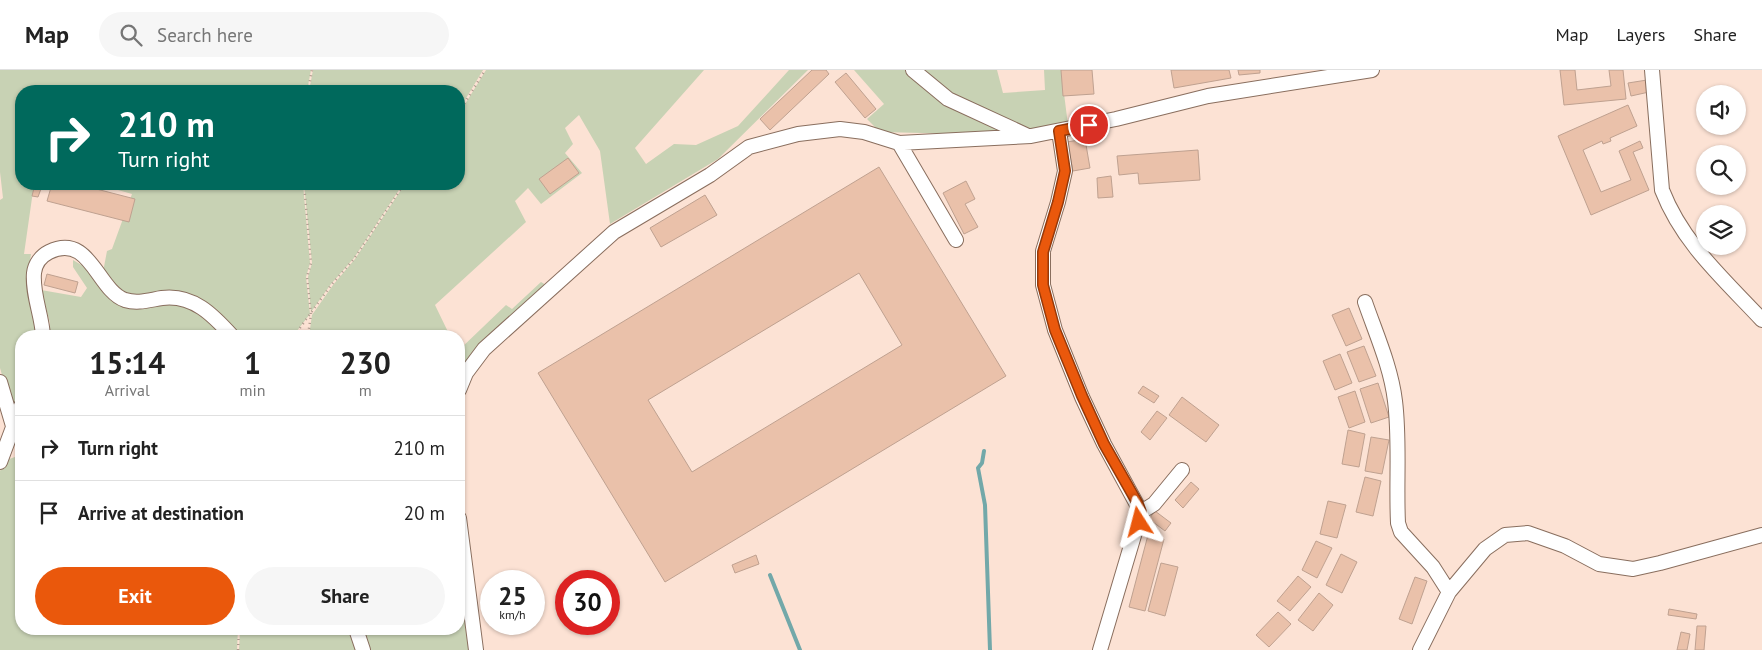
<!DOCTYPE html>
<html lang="en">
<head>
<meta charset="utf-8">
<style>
  :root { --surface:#fff; --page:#f6f6f6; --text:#222; --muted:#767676; --line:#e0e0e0; --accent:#ea580c }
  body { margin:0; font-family:"PT Sans",sans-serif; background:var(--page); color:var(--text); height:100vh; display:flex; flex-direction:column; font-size:19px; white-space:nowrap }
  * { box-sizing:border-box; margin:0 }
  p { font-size:16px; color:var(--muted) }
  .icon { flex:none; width:28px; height:28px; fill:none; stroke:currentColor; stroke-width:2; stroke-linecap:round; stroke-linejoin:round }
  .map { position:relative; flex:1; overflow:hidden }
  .details { position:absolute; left:15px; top:260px; width:450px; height:305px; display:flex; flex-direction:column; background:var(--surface); border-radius:20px; box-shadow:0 1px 4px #0004 }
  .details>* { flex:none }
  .guide { position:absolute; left:15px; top:15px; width:450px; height:105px; border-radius:20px; box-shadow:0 1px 4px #0004; background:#00695c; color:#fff; overflow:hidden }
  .buttons { position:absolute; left:1696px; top:15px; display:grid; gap:10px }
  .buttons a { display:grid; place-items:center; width:50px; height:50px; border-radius:50%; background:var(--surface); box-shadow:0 1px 4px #0004; font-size:25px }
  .speed { position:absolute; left:480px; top:500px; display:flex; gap:10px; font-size:25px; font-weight:700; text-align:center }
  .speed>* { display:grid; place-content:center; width:65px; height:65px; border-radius:50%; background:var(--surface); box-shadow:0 1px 4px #0004; line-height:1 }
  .speed small { font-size:12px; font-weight:400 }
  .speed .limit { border:8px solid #d22; background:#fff; color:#111 }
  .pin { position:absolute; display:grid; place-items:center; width:42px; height:42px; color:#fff; margin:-21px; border:2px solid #fff; border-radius:50%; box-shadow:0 1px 5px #0007 }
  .me { position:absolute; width:55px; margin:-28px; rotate:351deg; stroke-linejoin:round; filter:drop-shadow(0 0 4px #0008) }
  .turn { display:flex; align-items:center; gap:18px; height:105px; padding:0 20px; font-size:22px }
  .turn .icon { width:65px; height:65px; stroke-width:2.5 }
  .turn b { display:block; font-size:35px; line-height:42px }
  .eta { display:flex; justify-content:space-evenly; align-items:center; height:85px; text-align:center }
  .eta b { font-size:30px; font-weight:600; line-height:35px }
  .cta { display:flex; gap:10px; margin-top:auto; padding:10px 20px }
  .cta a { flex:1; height:58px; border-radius:30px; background:var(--accent); color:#fff; font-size:20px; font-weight:600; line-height:58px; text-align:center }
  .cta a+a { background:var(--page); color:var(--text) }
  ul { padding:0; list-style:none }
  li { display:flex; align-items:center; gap:15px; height:65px; padding:0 20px; border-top:1px solid var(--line) }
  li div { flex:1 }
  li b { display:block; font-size:19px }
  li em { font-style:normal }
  header { display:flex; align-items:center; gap:30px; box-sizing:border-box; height:70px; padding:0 25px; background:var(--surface); border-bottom:1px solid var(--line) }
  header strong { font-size:24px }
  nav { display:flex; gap:28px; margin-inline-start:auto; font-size:18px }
  .search { width:350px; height:45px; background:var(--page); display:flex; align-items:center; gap:12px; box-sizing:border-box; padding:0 18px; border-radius:28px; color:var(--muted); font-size:19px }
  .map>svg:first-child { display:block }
</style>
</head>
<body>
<header>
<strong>Map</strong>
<div class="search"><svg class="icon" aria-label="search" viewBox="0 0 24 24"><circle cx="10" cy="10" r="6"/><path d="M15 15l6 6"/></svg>Search here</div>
<nav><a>Map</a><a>Layers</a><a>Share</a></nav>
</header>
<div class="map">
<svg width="1762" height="580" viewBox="0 0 1762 580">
  <rect width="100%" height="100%" fill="#fce2d4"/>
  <path fill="#c8d2b4" d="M0,0H311L307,21H21V114H34L24,184H31L28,205L38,266H21V323L13,343L0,298V130L3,128L0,102Z
    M313,0H483L459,40V21H309Z
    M486,0H704L635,78L646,94L674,74L696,75L738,56L789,0H808L718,89L610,154L600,81L579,45L565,58L573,74L565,83L582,103L541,134L528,118L515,131L526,152L435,235L450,266H309L312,245L333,215L355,189L405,114H459V44Z
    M854,0H906L1009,61L1007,65L880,62L867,49L884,34Z
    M919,0H997L1003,23L1045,20L1044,0H1061L1068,55L1031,63L946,24Z
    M97,114H303L310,193L306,207L310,244L293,266H240L211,237L119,223L103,202L107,181L112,179L132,124Z
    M304,114H403L354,188L331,214L311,242L308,207L312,193Z
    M73,190L85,197L106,225L190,235L225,266H49L50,253L41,220L81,227L87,218L73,197Z
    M541,212L546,215L459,303V280L506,235L512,239Z
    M21,385V559H238L237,580H0V401L6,390Z
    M459,488L469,580H368L361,559H459Z
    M240,559H352L361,580H239Z"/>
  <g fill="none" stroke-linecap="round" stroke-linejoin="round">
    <path stroke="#72a8a9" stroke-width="4" d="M984,381L982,393L978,398L985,435L990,580
      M770,505L800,580"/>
  </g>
  <path fill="#eac1aa" stroke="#bfa190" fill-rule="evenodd" d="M812,0H826L829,4L770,60L760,49Z
    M1061,0H1092L1094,24L1063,26Z
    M1171,0H1229L1231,8L1174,18Z
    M1238,0H1260V3L1239,5Z
    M1560,0H1575L1577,20L1611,16L1609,0H1623L1626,29L1564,35Z
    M846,3L876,39L865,48L835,12Z
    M1647,10L1649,22L1631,26L1628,13Z
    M1628,35L1637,56L1610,68L1611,71L1603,74L1602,71L1583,80L1601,122L1631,110L1619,81L1640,71L1643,78L1633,82L1649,120L1591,145L1558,66Z
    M1085,69L1090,98L1073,101L1067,72Z
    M1198,80L1200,110L1139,114L1138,103L1119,105L1117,86Z
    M568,88L579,103L550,124L539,109Z
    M879,97L1006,306L665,512L538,303ZM859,203L902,275L692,402L648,330Z
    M1111,106L1113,127L1098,128L1097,108Z
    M966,111L975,129L965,134L978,157L964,164L943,123Z
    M35,114L42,116L38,127L32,126Z
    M52,114H77L135,129L129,152L47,131Z
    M705,125L717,145L661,177L650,158Z
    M47,204L78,212L75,223L44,215Z
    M1349,238L1362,269L1346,276L1332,245Z
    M1364,276L1376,306L1359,312L1347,282Z
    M1340,284L1352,313L1335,320L1323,291Z
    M1378,313L1389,347L1371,353L1360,319Z
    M1143,316L1159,326L1154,333L1138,323Z
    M1355,321L1365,352L1349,358L1338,327Z
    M1182,327L1219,355L1206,372L1169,345Z
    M1157,341L1167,348L1150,370L1141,362Z
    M1348,360L1365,364L1359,397L1342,394Z
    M1371,367L1389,370L1382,404L1365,401Z
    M1365,407L1381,411L1373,446L1356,442Z
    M1191,412L1199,419L1183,438L1175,430Z
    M1328,431L1346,435L1337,468L1320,464Z
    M1155,441L1171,453L1165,461L1149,449Z
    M1148,465L1164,469L1145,541L1129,537Z
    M1316,471L1332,478L1317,508L1302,500Z
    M1341,484L1357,492L1342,523L1326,515Z
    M756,485L759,494L735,503L732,495Z
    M1161,493L1178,497L1165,546L1148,541Z
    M1298,506L1311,517L1290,541L1277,531Z
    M1415,507L1427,511L1412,554L1399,549Z
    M1319,523L1333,535L1313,561L1298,550Z
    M1669,539L1697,544L1696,549L1668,545Z
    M1278,542L1291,554L1269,577L1256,565Z
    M1697,556H1706L1704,580H1695Z
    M1681,562L1690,564L1687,580H1677Z"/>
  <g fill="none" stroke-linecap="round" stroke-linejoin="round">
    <g stroke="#896e5e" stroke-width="16">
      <path id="minor" d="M913,0L948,29L1026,65
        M1652,0L1662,120C1683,174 1724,209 1762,250
        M1059,61L1065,101L1058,132L1043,181V215L1055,260L1082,327L1104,374L1141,442L1100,580
        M899,73L956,170
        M1365,232C1376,264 1391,297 1395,331C1400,371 1396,413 1398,453L1401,462L1433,497L1449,522
        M43,266C42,245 32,224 34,203C35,194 41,186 49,182C90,162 97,220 125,230C138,234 149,230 162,228C193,224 213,245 232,266
        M0,312L13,356
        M459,320L466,303L484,279L614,162L710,105L749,77L798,64L840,59L864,62L899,73L1031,66L1116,49L1208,26L1372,0
        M0,392L21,336
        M1141,442L1154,434L1182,400
        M459,448L476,580
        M356,559L363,580
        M1420,580L1449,522L1485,479L1505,465L1528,463L1565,476L1599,494L1633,499L1660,493L1762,465"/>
    </g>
    <path stroke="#ac988c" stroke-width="2.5" stroke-dasharray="1 4" stroke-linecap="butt" d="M308,21L312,0
      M459,42L485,0
      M304,114L311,193L307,207L311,244L308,266
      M294,266L332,214L354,189L404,114
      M238,580L239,559"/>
    <use href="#minor" stroke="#fff" stroke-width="14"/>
  </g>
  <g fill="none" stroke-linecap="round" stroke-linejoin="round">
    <g stroke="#983908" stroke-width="12">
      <path id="route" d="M1089,55L1059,61L1065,101L1058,132L1043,182V215L1055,260L1082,326L1104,374L1138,434L1141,442L1139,452"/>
    </g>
    <use href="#route" stroke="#ea580c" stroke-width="9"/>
  </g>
</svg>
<div class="buttons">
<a><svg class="icon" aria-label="sound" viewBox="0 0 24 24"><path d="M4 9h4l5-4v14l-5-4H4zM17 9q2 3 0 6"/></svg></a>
<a><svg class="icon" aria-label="search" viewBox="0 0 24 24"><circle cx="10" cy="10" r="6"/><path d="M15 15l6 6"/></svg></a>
<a><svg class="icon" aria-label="layers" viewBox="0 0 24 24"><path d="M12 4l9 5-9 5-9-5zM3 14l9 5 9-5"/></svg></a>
</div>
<div class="speed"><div>25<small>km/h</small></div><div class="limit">30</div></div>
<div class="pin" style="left:1089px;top:55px;background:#d93025"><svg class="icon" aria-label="arrive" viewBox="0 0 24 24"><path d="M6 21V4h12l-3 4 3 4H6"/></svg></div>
<svg class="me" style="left:1139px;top:452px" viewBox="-20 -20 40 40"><path d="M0-17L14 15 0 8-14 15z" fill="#ea580c" stroke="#fff" stroke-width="4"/></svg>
<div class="guide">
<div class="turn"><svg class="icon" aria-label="right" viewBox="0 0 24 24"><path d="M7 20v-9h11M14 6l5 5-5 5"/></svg><div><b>210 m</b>Turn right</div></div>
</div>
<section class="details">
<div class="eta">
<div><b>15:14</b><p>Arrival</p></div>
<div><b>1</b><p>min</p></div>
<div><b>230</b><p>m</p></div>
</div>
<ul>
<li><svg class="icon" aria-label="right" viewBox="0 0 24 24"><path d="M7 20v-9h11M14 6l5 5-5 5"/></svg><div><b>Turn right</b></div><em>210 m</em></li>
<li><svg class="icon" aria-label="arrive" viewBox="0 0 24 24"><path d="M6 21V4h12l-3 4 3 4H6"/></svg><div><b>Arrive at destination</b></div><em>20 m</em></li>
</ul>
<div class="cta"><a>Exit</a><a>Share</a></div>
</section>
</div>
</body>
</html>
